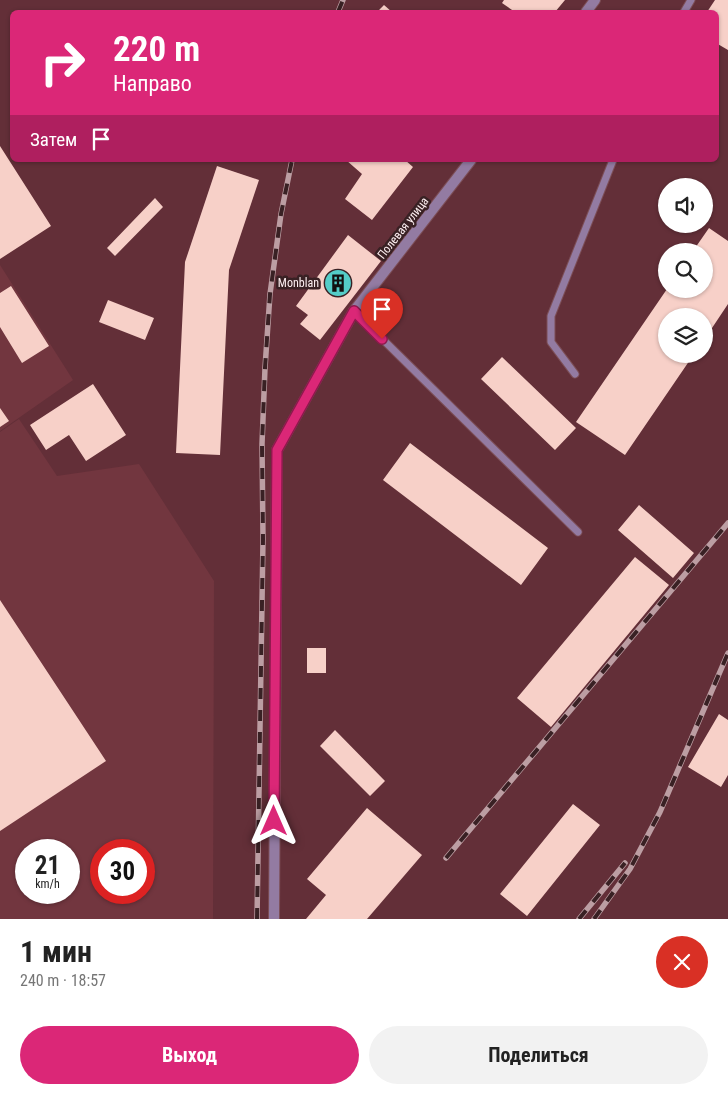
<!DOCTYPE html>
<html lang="ru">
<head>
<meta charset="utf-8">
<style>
  :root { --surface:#fff; --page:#f2f2f2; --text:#222; --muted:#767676; --accent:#db2777 }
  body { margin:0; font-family:"Roboto Condensed",sans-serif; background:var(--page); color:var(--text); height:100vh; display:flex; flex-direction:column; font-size:19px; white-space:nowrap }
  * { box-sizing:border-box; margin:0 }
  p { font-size:16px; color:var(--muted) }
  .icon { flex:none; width:28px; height:28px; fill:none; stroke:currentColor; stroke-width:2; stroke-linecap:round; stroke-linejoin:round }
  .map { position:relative; height:919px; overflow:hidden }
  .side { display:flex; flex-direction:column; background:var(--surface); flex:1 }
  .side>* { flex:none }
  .guide { position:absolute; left:10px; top:10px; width:709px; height:152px; border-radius:8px; box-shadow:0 1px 4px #0004; background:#db2777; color:#fff; overflow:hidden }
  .controls { position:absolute; left:658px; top:178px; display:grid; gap:10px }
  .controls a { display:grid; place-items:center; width:55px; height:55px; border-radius:50%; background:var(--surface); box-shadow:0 1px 4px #0004; font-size:25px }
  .speed { position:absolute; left:15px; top:839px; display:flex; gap:10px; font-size:25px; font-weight:700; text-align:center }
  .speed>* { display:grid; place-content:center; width:65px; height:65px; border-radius:50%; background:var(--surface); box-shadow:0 1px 4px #0004; line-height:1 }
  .speed small { font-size:12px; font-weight:400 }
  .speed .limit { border:8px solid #d22; background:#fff; color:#111 }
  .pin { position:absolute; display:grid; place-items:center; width:42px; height:42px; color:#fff; margin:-51px -21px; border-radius:50% 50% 50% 0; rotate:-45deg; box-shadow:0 0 5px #0007 }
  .pin .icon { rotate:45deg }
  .me { position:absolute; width:55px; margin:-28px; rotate:0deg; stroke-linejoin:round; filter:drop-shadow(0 0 4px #0008) }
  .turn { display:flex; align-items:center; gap:18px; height:105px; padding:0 20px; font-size:22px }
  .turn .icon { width:65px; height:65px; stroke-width:2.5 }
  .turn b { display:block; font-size:35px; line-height:42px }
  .then { display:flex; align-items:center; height:48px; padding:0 20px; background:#0003; gap:10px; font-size:19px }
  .round { display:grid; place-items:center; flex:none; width:52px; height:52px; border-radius:26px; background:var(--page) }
  .headline { display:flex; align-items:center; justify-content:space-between; height:85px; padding:0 20px }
  h1 { font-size:30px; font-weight:700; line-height:38px }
  .cta { display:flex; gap:10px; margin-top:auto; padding:10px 20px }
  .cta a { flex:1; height:58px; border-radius:30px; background:var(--accent); color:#fff; font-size:20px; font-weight:700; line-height:58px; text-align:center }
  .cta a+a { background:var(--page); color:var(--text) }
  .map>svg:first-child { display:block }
</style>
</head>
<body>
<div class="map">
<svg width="728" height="919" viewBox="0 0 728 919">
  <rect width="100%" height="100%" fill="#632f38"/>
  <path fill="#72363f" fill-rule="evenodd" d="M0,265L73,380L0,431Z
    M19,419L57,476L139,464L214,581L213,919H0V432ZM26,850H69V892H26ZM101,850H144V892H101Z"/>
  <path fill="#f7d0c8" d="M504,0H565L555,12H515L502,3Z
    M715,0H728V50L716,43V12H707Z
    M384,5L392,12H377Z
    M0,146L51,226L0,259Z
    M346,160H405L413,167L372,220L345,199L362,174Z
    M217,166L259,180L229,270L220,455L176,453L185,262Z
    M155,198L163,207L115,256L107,248Z
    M709,228L728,241V304L704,340V316H666V354H694L625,455L576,422L667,289H704V251H693Z
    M348,235L381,261L320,340L300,324L308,315L296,306Z
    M11,286L49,346L22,363L0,327V293Z
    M108,300L154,318L145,340L99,322Z
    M502,357L576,428L555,450L481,379Z
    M93,384L126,435L86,461L69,435L46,450L30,425Z
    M0,408L9,421L0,427Z
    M410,443L548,548L521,585L383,480Z
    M639,505L694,553L673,578L618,530Z
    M635,557L669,585L551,727L517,698Z
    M0,600L106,761L0,831Z
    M307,648H326V673H307Z
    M719,714L728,720V775L721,787L688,767Z
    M335,730L385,781L370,796L320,746Z
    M573,804L600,825L527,916L500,894Z
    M367,808L422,855L367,919H306L326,895L307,879Z"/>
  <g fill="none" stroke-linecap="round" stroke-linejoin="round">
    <g stroke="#7c4e56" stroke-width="9">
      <path id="service" d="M684,12L691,0
        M354,311L578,532
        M575,374L551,342V316L613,160"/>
    </g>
    <g stroke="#7c4e56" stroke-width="12">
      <path id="minor" d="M274,919L277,450L354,311"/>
    </g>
    <g stroke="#7c4e56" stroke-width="12">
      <path id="tertiary" d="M586,12L595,0
        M354,311L471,160"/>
    </g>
    <use href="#service" stroke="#937ba2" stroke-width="7"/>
    <use href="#minor" stroke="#937ba2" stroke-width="10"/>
    <use href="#tertiary" stroke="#937ba2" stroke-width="10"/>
    <g stroke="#bc9ea3" stroke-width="5.5">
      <path id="rail" d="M338,12L343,0
        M446,858L728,523
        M257,919L263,539L262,444L265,368L270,294L281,214L292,160
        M579,919L625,863
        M594,919L630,869L660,812L728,653"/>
    </g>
    <use href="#rail" stroke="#392124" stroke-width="4" stroke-dasharray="11" stroke-linecap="butt"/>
  </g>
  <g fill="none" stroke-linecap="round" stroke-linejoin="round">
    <g stroke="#8e194d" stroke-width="12">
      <path id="route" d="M274,821L277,450L354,311L382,339"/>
    </g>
    <use href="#route" stroke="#db2777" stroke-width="9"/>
  </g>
  <defs>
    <g id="building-disc" transform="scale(1.4375)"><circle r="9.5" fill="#54cdc8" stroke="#392124"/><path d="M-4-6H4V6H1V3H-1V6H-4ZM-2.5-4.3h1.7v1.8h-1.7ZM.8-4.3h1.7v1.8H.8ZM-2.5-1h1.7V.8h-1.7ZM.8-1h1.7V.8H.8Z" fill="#111"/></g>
  </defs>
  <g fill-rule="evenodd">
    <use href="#building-disc" x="338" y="283"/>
  </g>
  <g text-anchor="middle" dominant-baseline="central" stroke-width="5" stroke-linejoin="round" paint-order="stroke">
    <g font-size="12" fill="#fef0f2" stroke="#392124">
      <text transform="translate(403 228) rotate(-52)">Полевая улица</text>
    </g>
    <g font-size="12" fill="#fef0f2" stroke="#392124" text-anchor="end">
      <text x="319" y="283">Monblan</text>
    </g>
  </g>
</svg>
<div class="controls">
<a><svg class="icon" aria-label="sound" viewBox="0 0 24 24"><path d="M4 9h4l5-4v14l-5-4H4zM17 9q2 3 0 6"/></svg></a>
<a><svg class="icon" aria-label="search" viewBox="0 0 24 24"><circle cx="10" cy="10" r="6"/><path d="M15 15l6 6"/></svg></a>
<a><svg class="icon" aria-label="layers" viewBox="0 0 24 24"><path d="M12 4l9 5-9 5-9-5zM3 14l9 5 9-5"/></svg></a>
</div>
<div class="speed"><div>21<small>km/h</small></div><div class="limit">30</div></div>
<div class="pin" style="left:382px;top:339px;background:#d93025"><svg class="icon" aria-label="arrive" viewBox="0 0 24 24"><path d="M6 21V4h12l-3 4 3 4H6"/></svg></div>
<svg class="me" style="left:274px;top:821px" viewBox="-20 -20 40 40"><path d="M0-17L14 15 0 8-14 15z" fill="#db2777" stroke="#fff" stroke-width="4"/></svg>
<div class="guide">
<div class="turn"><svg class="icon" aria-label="right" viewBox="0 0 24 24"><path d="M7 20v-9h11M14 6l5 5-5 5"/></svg><div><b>220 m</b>Направо</div></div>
<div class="then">Затем<svg class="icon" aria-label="arrive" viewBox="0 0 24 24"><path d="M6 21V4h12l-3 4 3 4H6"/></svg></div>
</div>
</div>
<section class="side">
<div class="headline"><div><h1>1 мин</h1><p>240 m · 18:57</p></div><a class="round" style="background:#d93025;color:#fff"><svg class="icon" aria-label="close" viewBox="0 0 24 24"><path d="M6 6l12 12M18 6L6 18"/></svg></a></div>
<div class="cta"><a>Выход</a><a>Поделиться</a></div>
</section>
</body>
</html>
